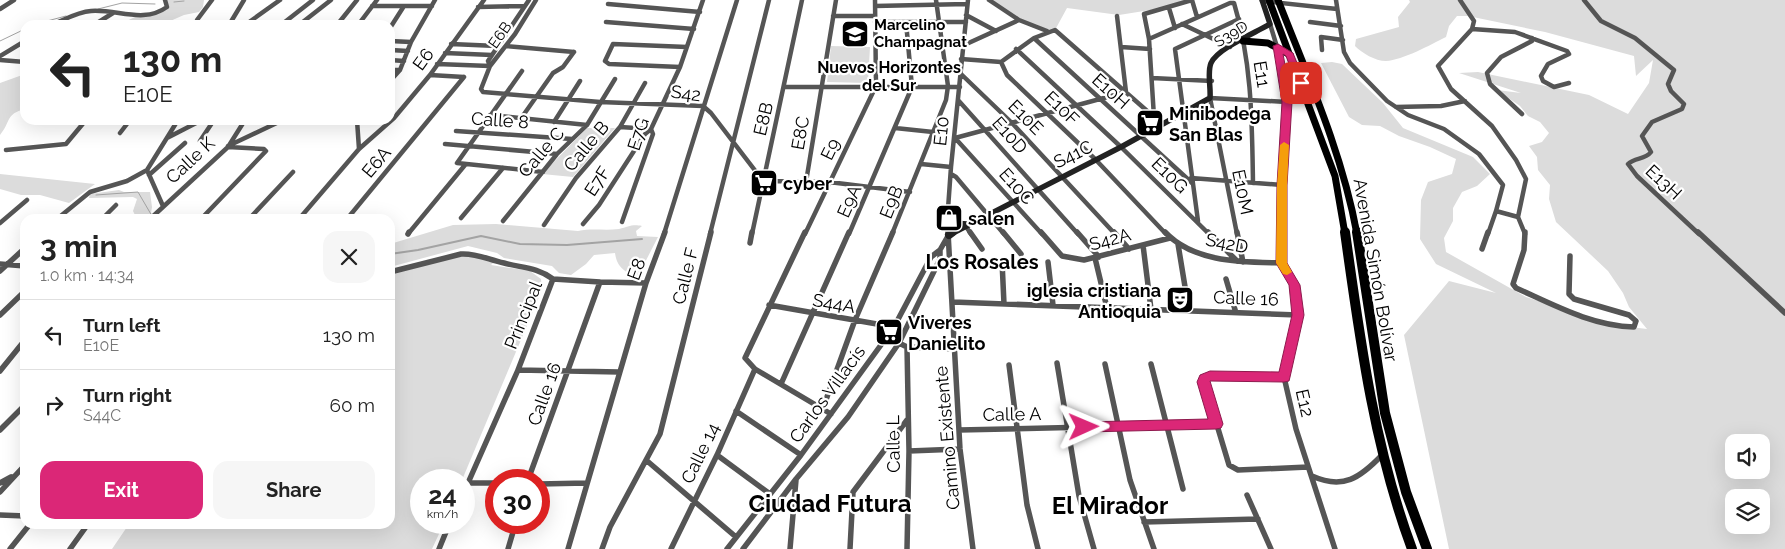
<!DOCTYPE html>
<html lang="en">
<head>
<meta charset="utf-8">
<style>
  :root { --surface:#fff; --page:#f6f6f6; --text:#222; --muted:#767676; --line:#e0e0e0; --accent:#db2777 }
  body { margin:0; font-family:Raleway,sans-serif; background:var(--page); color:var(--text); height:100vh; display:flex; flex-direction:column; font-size:19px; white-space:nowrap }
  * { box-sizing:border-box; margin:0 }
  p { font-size:16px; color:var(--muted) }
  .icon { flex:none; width:28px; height:28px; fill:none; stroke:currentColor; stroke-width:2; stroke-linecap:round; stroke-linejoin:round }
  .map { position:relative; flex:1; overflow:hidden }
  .sheet { position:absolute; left:20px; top:214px; width:375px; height:315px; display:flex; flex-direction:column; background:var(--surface); border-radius:15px; box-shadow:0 5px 20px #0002 }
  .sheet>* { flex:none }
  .top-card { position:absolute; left:20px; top:20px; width:375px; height:105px; border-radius:15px; box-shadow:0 5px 20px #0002; background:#fff; color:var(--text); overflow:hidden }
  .buttons { position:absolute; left:1725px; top:434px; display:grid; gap:10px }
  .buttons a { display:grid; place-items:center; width:45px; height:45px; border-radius:10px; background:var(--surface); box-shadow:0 5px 20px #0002; font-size:25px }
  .speed { position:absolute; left:410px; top:469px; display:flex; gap:10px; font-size:25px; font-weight:700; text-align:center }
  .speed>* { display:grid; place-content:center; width:65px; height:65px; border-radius:50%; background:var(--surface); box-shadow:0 5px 20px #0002; line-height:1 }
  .speed small { font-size:12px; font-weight:400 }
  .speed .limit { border:8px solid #d22; background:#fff; color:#111 }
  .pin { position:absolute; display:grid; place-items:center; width:42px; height:42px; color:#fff; margin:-21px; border-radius:10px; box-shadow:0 2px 8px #0006 }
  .me { position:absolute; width:55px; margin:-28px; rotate:89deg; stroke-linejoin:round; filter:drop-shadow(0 0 4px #0008) }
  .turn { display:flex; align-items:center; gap:18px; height:105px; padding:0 20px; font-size:22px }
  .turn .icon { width:65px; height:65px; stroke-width:2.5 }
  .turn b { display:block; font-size:35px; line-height:42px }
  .round { display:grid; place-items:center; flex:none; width:52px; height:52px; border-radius:15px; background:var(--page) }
  .overview { display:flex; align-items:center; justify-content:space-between; height:85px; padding:0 20px }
  h1 { font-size:30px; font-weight:700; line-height:38px }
  .button { display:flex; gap:10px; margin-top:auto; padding:10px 20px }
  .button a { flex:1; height:58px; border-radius:15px; background:var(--accent); color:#fff; font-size:20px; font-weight:700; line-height:58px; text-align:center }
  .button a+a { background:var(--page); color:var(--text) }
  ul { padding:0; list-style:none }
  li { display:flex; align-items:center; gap:15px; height:70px; padding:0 20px; border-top:1px solid var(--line) }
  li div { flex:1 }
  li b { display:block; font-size:19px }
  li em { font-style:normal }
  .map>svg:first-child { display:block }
</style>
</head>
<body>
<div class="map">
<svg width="1785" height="549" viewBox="0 0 1785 549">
  <rect width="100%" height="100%" fill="#fff"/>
  <path fill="#dcdcdc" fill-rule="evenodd" d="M167,0H204L203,7L199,12L184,15L161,25H118L135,17L167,10L168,7Z
    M989,0H1191L1169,7L1119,15L1067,8L1055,30C1032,33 1007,12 989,0Z
    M1409,0H1785V549H1449L1404,335L1449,281L1496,293L1436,264L1420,239L1421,200L1428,182L1452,174L1456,159L1430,147L1399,136L1380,126L1362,125L1349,117L1321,63L1332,62L1342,64L1383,103L1403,128L1473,157L1490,174L1477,186L1462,192L1453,208V221L1444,238L1446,252L1526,297L1586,316L1622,326L1647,329L1629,307L1623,293L1608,271L1556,222L1549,199L1550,185L1538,170L1537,157L1529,146L1542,142L1549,133L1540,122L1528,116L1520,106L1497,90L1521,93L1459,73L1478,72L1589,95L1628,114L1649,83L1653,60L1636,76L1634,56L1545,32L1468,16H1457L1449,26L1446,37C1430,45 1403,60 1386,61C1375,61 1362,53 1355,46L1356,39L1399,27L1398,17L1410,2ZM1734,442H1761V470H1734ZM1734,498H1761V525H1734Z
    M831,46L870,47L868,83L827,82Z
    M25,74V109C5,114 11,122 0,135V83Z
    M587,128H615L573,177L542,174Z
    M0,174L95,184L69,203L40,195H21L0,189Z
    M119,190L124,192H150L152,207L151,213L159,219H144L142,215H135L133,211L137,199L133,197L89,198L90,194Z
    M496,224L578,231C592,228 605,231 619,229C629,227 631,224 642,226L636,231L637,236L658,237L637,278C625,271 617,268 615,253L594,255L586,264L571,275L559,273L552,266L504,258L497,253L468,246L390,267V244L453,225Z
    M461,254L495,261L491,265L530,271L541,279L542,290L462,480H421V522L444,523L432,549H112L129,524H390V272Z"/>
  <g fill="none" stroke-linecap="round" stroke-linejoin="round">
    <path stroke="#a3a3a3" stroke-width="1" d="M174,2L184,1
      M98,9L122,3L155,4
      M32,25L66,16
      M0,41L25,29
      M96,195L138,192L152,216"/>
    <path stroke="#a3a3a3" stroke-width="2" d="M390,254L418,250L481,236L520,244L567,245L642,239"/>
    <path stroke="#555" stroke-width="4.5" d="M536,0L515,34L490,66L481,89L483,92L600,102L703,106L711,113L763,181L829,182L910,192
      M989,0L1019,20L1047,31
      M1192,0L1197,17
      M1336,0L1344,52L1350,63L1387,101L1408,115L1444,129L1479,154L1503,185L1496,211L1518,217L1526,179L1516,160L1492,126L1451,89L1438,66L1472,29L1474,21L1460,0
      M1584,0L1601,21L1635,38L1674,70L1668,84L1671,91L1684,104L1682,109L1652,122L1642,136L1651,152C1645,160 1635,157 1628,164L1637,176L1699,234
      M1262,1L1337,9
      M608,4L700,12
      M372,6H432
      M875,6L967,4
      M478,7L525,6
      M1169,8L1175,28
      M0,9L14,0
      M966,15L996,31
      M833,16H875
      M606,22L694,29
      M875,22H966
      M1310,22L1341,26
      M1182,24L1230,47
      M1270,24L1277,47L1287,102L1282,185V234
      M51,25C64,20 77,12 91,11C118,9 143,24 167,7L165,0
      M94,25L113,13
      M198,25L197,20L212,0
      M229,25L244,0
      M245,25L280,0
      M281,25L313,0
      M299,25L331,0
      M337,25L357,0
      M358,25L377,0
      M390,28L404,6
      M1472,29L1515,32L1567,51L1569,54L1548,64L1541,76L1543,81L1554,87L1569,83
      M1035,39L1192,183
      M1149,39L1230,3H1234C1252,62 1252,122 1253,183
      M390,41L411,42
      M451,44L497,46
      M506,46L574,52
      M962,46L1019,20
      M1121,47L1150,49
      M1016,49L1121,147L1209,234
      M390,50L408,51
      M1322,50L1321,37L1343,40
      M445,53L492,55
      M0,56L25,41
      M961,59L1001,62L1034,38L1055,30L1154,117
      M0,60L25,62
      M390,60L404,61
      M1001,62L1007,75L1096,160L1166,234
      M437,64L490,66
      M490,66L488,61L529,0
      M680,67L609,64L605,61L613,44L687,47
      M390,70H400
      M522,71L457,163L543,172
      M961,74L1012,123L1115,234
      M430,75L464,77
      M1152,78L1212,81
      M390,81L400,70L411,42L435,0
      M784,87H960
      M958,100L1078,234
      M1396,107L1441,106L1465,101
      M1522,114L1490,84L1487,73L1501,57L1532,41V38
      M490,115L587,125
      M522,117L553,73L563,67L574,52
      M357,120L359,149
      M554,122L580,81
      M1160,126L1154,117L1149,39L1144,14L1192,0
      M620,127L651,129
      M895,128L933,132
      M456,131L572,139
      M120,133L130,120
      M167,138L202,120
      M200,141L214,120
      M445,144L557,154
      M228,146L283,120
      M6,150L66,144L86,120
      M921,164L951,167
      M951,174L956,177L1004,234
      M149,175L185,143
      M1191,178L1282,185
      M806,182L836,0
      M163,206L147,170L178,120
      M1518,217L1525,234
      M461,218L503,168
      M57,219L90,192L127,181L147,170
      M102,219L116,205
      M150,219L228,147L245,120
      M201,219L266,151L264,149L228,147
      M249,219L293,172
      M299,219L359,149L394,118L430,75L484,0
      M347,219L464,77
      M503,221L557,154L587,125L615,79
      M1198,221L1175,49L1239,19
      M622,222L653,134L651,129L680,67L703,0
      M0,223L27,200
      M583,224L599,205L645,134L651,129
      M544,225L576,178L620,127L645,83
      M965,225L971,234
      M408,234L465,165
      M664,234L737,0
      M710,234L769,0
      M752,234L802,0
      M805,234L876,86L875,0
      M849,234L912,87L906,22
      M892,234L946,100L948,86L936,0
      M948,234L947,223L951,167L968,0
      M1042,234L955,138L1126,92L1117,16
      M1237,234L1210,98L1287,102
      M1488,234L1496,211"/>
    <path stroke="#555" stroke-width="5.5" d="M805,232L745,358L755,369L831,414
      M948,232L960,449L973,549
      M970,232L982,249
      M1003,232L1021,254
      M1041,232L1062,256L1084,260L1170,238
      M1077,232L1099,257
      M1114,232L1129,249
      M1165,232C1194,263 1243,262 1282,263
      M1208,232L1237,261
      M1237,232L1243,262
      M1282,232V263
      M1525,232L1524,250L1513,284L1516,288C1554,305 1592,326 1634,327L1636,321L1629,315L1574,299L1569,294L1570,256
      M1698,232L1785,313
      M408,234L409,232
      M750,243L752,232
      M1178,244L1189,311
      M1143,245L1151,309
      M1482,249L1488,232
      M1095,258L1107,308
      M1002,261L1004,304
      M1048,262L1053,305
      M1282,263L1294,285L1298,315L1284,377L1296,429L1335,549
      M0,264L25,266
      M0,271L25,248
      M390,272L461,254C477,253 489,260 504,263C522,268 537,267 553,279
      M553,279L600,282
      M1226,279L1236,313
      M953,302L1298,315
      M769,305L894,327
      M0,315L25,291
      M899,343L907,347L909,451L907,549
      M907,347L955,349
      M1057,363L1079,496L1094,549
      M1105,364L1130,480L1154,549
      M1151,364L1183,489
      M1009,365L1027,505L1038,549
      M518,370L619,372
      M0,371L25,340
      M1284,377L1210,376L1204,378V382L1229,465L1238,470L1308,467
      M781,384L849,232
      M823,408L855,320L893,232
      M736,411L801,455
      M0,430L25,405
      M959,430L1217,424
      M909,451L960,449
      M717,455L770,494
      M646,460L736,537
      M1312,476C1343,490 1360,478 1382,455
      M528,480L600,282L646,283
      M0,483L11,477
      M467,483H496
      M539,484L587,483
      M0,492L25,465
      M464,492L518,370L553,279
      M1247,495L1271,549
      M0,515L25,516
      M1144,522L1258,519
      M10,549L30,524
      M70,549L88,524
      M439,549L450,522
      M508,549L516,522
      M568,549L646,283L665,232
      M602,549L610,527L660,434L711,232
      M671,549L717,455L755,369
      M727,549L801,455L894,327L931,257L940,250L948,236
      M743,549L796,479L848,417L899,343L940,259V250
      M790,549L796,480
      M850,549L853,492L907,420"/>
    <path stroke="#222" stroke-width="5.5" d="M947,218L954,223L967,224
      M951,234L1121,147L1210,98C1211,87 1207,72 1211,63C1218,48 1255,33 1270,24L1262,0"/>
    <path stroke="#222" stroke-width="8" d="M949,235L953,232"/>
    <path stroke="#000" stroke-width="7" d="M1269,0L1335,176L1345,234
      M1278,0C1308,77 1342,152 1357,234
      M1243,41L1268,43L1290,55"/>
    <path stroke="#000" stroke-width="10" d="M1345,232C1360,340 1374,447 1412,549
      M1357,232L1385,413L1406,492L1427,549"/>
  </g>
  <path fill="#db2777" stroke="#8e194d" d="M1278,44L1293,53L1305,83L1304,85H1297L1286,56L1283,54L1292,102L1287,185V263L1300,285L1304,315L1290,377L1289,381L1284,382L1210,381L1223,424L1221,428L1216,429L1084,432L1080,431L1078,427L1080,423L1084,422L1208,419L1197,382L1200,375L1210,371L1279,372L1292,315L1289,285L1276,263L1277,185L1282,102L1273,46Z"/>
  <path fill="#f59e0b" d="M1284,142L1289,145L1287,185V263L1292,272L1287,275L1283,274L1276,263L1277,185L1280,145Z"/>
  <defs>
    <g id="school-square" transform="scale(1.4375)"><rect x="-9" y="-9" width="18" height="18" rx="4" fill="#000" stroke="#fff"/><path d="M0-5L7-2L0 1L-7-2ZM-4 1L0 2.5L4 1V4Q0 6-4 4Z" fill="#fff"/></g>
    <g id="supermarket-square" transform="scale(1.4375)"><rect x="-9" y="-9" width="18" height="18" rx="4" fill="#000" stroke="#fff"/><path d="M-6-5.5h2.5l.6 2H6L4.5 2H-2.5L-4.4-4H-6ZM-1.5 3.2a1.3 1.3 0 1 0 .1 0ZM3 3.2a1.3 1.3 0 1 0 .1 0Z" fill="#fff"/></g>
    <g id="shop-square" transform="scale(1.4375)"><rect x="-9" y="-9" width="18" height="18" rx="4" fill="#000" stroke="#fff"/><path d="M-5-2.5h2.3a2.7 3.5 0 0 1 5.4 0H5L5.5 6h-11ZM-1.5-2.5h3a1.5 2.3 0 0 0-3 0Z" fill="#fff"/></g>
    <g id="theatre-square" transform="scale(1.4375)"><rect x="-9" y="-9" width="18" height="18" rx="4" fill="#000" stroke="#fff"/><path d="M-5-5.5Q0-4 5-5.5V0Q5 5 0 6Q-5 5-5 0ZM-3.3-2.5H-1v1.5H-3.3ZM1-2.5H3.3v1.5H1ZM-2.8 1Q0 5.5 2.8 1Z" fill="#fff"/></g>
  </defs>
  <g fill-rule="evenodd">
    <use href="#school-square" x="855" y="34"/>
    <use href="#supermarket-square" x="1150" y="123"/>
    <use href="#supermarket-square" x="764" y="183"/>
    <use href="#shop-square" x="949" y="218"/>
    <use href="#theatre-square" x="1180" y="300"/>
    <use href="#supermarket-square" x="889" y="332"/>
  </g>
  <g text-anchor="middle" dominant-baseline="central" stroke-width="4.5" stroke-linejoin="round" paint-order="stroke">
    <g font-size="15" font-weight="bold" fill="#000" stroke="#fff" text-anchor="start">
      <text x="874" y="25">Marcelino<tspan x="874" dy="17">Champagnat</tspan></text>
    </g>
    <g font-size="15" fill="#000" stroke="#fff">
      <text transform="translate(1231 34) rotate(-31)">S39D</text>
      <text transform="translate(500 35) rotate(-55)">E6B</text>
    </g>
    <g font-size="16" font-weight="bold" fill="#000" stroke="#fff">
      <text x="889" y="67">Nuevos Horizontes<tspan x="889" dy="18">del Sur</tspan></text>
    </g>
    <g font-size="18" fill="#000" stroke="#fff">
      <text transform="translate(423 59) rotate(-54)">E6</text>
      <text transform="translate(1262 74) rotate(81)">E11</text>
      <text transform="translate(1111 91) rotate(42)">E10H</text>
      <text transform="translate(686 93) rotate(7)">S42</text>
      <text transform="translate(1062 108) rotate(44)">E10F</text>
      <text transform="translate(1026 117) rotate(45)">E10E</text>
      <text transform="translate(763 119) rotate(-77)">E8B</text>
      <text transform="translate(500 120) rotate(4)">Calle 8</text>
      <text transform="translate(941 131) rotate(-84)">E10</text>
      <text transform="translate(800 133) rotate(-80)">E8C</text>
      <text transform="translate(638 134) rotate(-72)">E7G</text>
      <text transform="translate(1010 135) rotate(48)">E10D</text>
      <text transform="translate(586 146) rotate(-50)">Calle B</text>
      <text transform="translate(830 149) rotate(-64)">E9</text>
      <text transform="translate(541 152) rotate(-49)">Calle C</text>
      <text transform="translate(1073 154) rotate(-26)">S41C</text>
      <text transform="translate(190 160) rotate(-43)">Calle K</text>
      <text transform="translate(376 162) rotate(-50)">E6A</text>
      <text transform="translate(1170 175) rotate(44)">E10G</text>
      <text transform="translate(597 181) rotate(-57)">E7F</text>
      <text transform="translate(1664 182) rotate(43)">E13H</text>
      <text transform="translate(1017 186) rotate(48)">E10C</text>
      <text transform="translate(1243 192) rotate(78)">E10M</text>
      <text transform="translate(849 201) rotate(-66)">E9A</text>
      <text transform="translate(891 202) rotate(-68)">E9B</text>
      <text transform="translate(1110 239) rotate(-15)">S42A</text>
      <text transform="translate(1227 243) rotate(11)">S42D</text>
      <text transform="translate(636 269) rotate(-70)">E8</text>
      <text transform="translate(1376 270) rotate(80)">Avenida Simón Bolívar</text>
      <text transform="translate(685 276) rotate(-76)">Calle F</text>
      <text transform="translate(1246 298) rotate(2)">Calle 16</text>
      <text transform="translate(834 303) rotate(10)">S44A</text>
      <text transform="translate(523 315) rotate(-68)">Principal</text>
      <text transform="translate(544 394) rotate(-70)">Calle 16</text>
      <text transform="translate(827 394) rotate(-54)">Carlos Villacís</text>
      <text transform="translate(1305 403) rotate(77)">E12</text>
      <text transform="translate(1012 414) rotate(-1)">Calle A</text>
      <text transform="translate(947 438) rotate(-95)">Camino Existente</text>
      <text transform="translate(893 444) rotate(-91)">Calle L</text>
      <text transform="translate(700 453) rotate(-64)">Calle 14</text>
    </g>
    <g font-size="18" font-weight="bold" fill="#000" stroke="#fff" text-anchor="start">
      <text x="1169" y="113">Minibodega<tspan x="1169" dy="21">San Blas</tspan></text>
      <text x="783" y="183">cyber</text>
      <text x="968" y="218">salen</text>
      <text x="1161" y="290" text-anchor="end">iglesia cristiana<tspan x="1161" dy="21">Antioquia</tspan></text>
      <text x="908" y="322">Viveres<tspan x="908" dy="21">Danielito</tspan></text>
    </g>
    <g font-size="20" font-weight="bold" fill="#000" stroke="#fff">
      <text x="982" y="262">Los Rosales</text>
    </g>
    <g font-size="24" font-weight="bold" fill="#000" stroke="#fff">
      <text x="830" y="503">Ciudad Futura</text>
      <text x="1110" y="505">El Mirador</text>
    </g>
  </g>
</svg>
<div class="buttons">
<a><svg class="icon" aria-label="sound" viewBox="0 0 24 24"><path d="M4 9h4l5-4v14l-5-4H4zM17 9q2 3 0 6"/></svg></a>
<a><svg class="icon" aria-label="layers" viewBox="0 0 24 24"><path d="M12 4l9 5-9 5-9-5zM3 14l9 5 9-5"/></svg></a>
</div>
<div class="speed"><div>24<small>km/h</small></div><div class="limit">30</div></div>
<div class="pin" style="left:1301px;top:83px;background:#d93025"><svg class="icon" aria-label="arrive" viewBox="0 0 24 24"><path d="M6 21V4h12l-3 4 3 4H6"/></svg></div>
<svg class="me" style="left:1084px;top:427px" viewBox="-20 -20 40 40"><path d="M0-17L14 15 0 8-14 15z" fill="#db2777" stroke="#fff" stroke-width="4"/></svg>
<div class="top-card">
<div class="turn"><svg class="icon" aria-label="left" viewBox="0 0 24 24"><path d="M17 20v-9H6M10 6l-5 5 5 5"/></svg><div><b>130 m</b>E10E</div></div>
</div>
<section class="sheet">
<div class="overview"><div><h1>3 min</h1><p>1.0 km · 14:34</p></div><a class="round"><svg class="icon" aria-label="close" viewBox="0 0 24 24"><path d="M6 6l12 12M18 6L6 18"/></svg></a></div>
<ul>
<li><svg class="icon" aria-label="left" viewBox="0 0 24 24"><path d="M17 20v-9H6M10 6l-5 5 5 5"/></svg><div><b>Turn left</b><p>E10E</p></div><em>130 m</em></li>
<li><svg class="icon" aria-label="right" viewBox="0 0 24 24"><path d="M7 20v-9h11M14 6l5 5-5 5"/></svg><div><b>Turn right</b><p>S44C</p></div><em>60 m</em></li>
</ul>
<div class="button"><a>Exit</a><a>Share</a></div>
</section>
</div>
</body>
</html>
